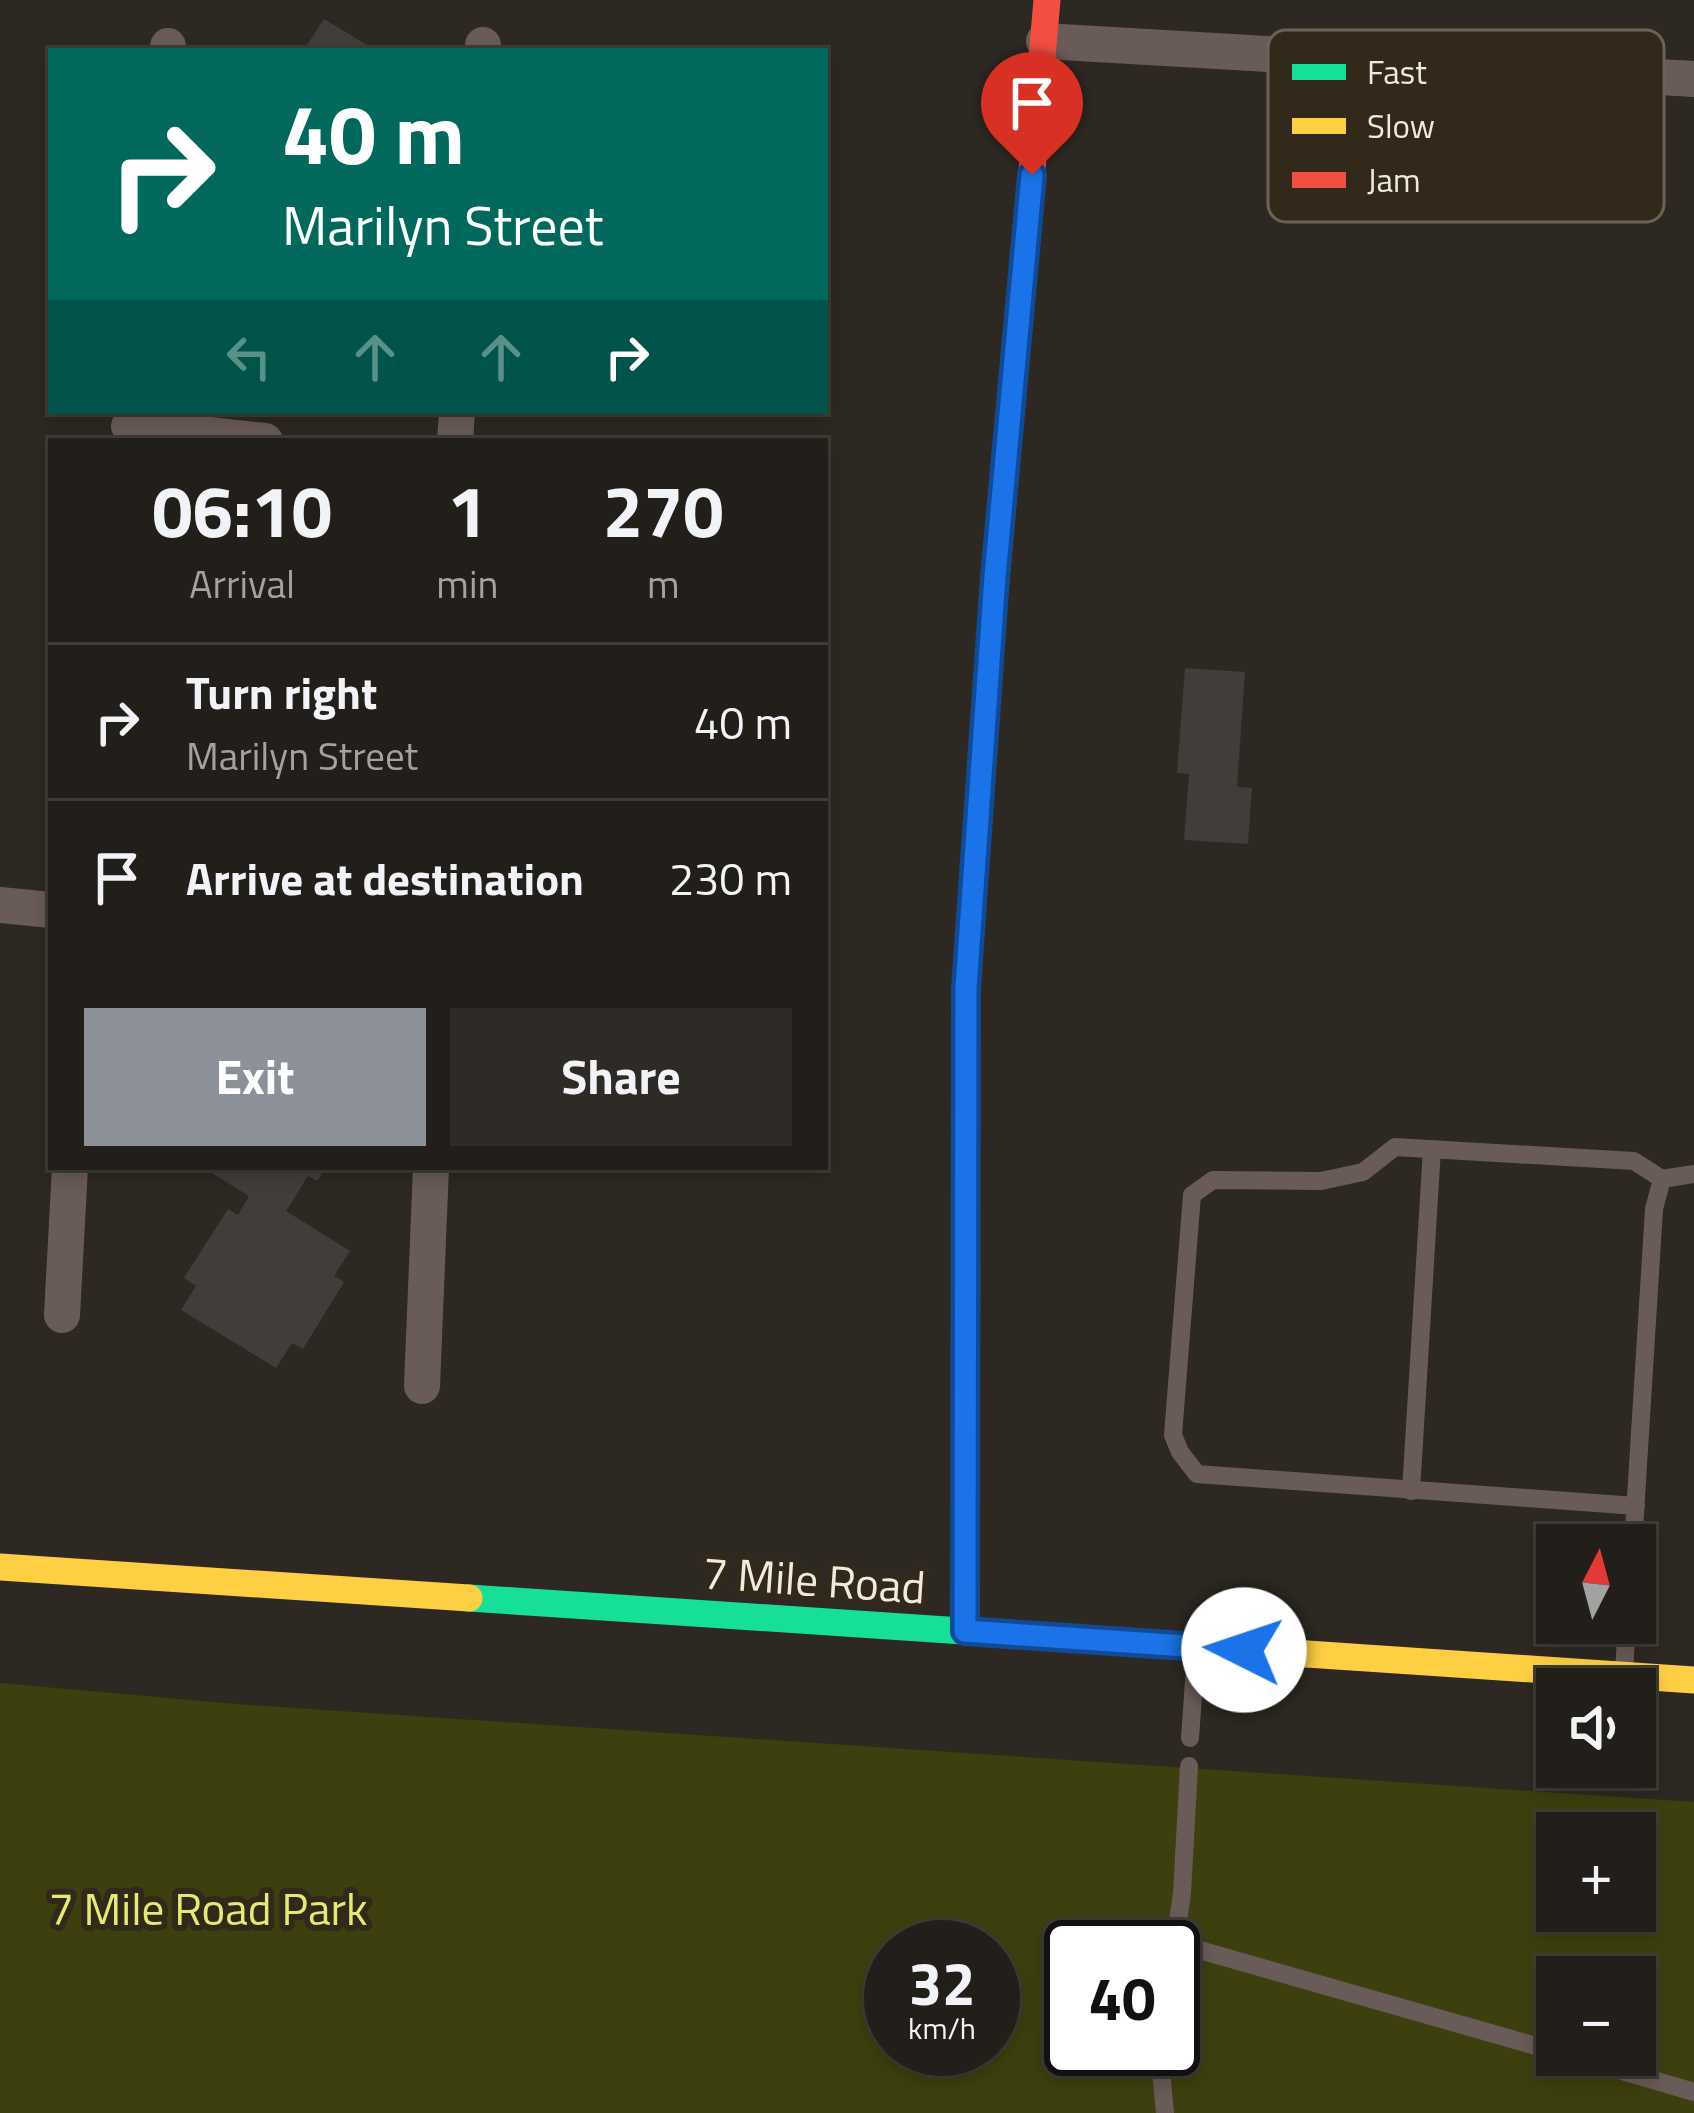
<!DOCTYPE html>
<html lang="en">
<head>
<meta charset="utf-8">
<style>
  :root { --surface:#221e19; --page:#2e2b26; --text:#f1f3f6; --muted:#a2a2a2; --line:#3f3c38; --accent:#8c9099 }
  body { margin:0; font-family:"Titillium Web",sans-serif; background:var(--page); color:var(--text); height:100vh; display:flex; flex-direction:column; font-size:45px; white-space:nowrap }
  * { box-sizing:border-box; margin:0 }
  p { font-size:39px; color:var(--muted) }
  .icon { flex:none; width:66px; height:66px; fill:none; stroke:currentColor; stroke-width:2; stroke-linecap:round; stroke-linejoin:round }
  .map { position:relative; flex:1; overflow:hidden }
  .sheet { position:absolute; left:48px; top:438px; width:780px; height:732px; display:flex; flex-direction:column; background:var(--surface); border-radius:0px; box-shadow:0 6px 18px #0003,0 0 0 3px var(--line) }
  .sheet>* { flex:none }
  .guide { position:absolute; left:48px; top:48px; width:780px; height:366px; border-radius:0px; box-shadow:0 6px 18px #0003,0 0 0 3px var(--line); background:#00695c; color:#fff; overflow:hidden }
  .needle { width:78px; rotate:6deg }
  .tools { position:absolute; left:1536px; top:1524px; display:grid; gap:24px }
  .tools a { display:grid; place-items:center; width:120px; height:120px; border-radius:0px; background:var(--surface); box-shadow:0 6px 18px #0003,0 0 0 3px var(--line); font-size:60px }
  .speed { position:absolute; left:864px; top:1920px; display:flex; gap:24px; font-size:60px; font-weight:700; text-align:center }
  .speed>* { display:grid; place-content:center; width:156px; height:156px; border-radius:50%; background:var(--surface); box-shadow:0 6px 18px #0003,0 0 0 3px var(--line); line-height:1 }
  .speed small { font-size:30px; font-weight:400 }
  .speed .limit { border:6px solid #111; border-radius:18px; background:#fff; color:#111 }
  .pin { position:absolute; display:grid; place-items:center; width:102px; height:102px; color:#fff; margin:-123px -51px; border-radius:50% 50% 50% 0; rotate:-45deg; box-shadow:0 0 12px #0007 }
  .pin .icon { rotate:45deg }
  .me { position:absolute; width:132px; margin:-66px; rotate:274deg; stroke-linejoin:round; filter:drop-shadow(0 0 9px #0008) }
  .turn { display:flex; align-items:center; gap:42px; height:252px; padding:0 36px; font-size:54px }
  .turn .icon { width:156px; height:156px; stroke-width:2.5 }
  .turn b { display:block; font-size:84px; line-height:102px }
  .lanes { display:flex; align-items:center; height:114px; padding:0 36px; background:#0003; justify-content:center; gap:60px; direction:ltr }
  .lanes .off { opacity:.35 }
  .eta { display:flex; justify-content:space-evenly; align-items:center; height:204px; text-align:center }
  .eta b { font-size:72px; font-weight:700; line-height:84px }
  .action { display:flex; gap:24px; margin-top:auto; padding:24px 36px }
  .action a { flex:1; height:138px; border-radius:0px; background:var(--accent); color:#fff; font-size:48px; font-weight:700; line-height:138px; text-align:center }
  .action a+a { background:var(--page); color:var(--text) }
  ul { padding:0; list-style:none }
  li { display:flex; align-items:center; gap:36px; height:156px; padding:0 36px; border-top:3px solid var(--line) }
  li div { flex:1 }
  li b { display:block; font-size:45px }
  li em { font-style:normal }
  .map>svg:first-child { display:block }
</style>
</head>
<body>
<div class="map">
<svg width="1694" height="2113" viewBox="0 0 1694 2113">
  <rect width="100%" height="100%" fill="#2d2821"/>
  <path fill="#3d3f0e" fill-rule="evenodd" d="M0,1683L236,1704L1694,1802V2113H0ZM1557,1833H1635V1911H1557ZM891,1947H993V2049H891ZM1071,1947H1173V2049H1071ZM1557,1977H1635V2055H1557Z"/>
  <path fill="#423d3b" d="M324,19L377,51H303Z
    M1185,668L1245,672L1237,787L1252,788L1248,844L1184,840L1189,774L1177,773Z
    M202,1167H326L317,1181L308,1176L286,1211L350,1251L334,1276L344,1282L303,1349L292,1343L276,1368L181,1310L196,1286L184,1278L228,1209L238,1215L249,1196Z"/>
  <g fill="none" stroke-linecap="round" stroke-linejoin="round">
    <path stroke="#695b57" stroke-width="18" d="M1411,1491L1432,1149
      M1636,1506L1197,1474L1180,1452L1173,1435L1192,1195L1213,1180L1321,1181L1363,1172L1395,1147L1634,1161L1662,1179
      M1633,1545L1654,1209L1662,1179L1694,1174
      M1624,1671L1627,1623
      M1190,1738L1196,1653
      M1175,1943L1557,2052
      M1173,1957L1182,1893L1189,1766
      M1159,2049L1165,2113
      M1568,2055L1694,2092"/>
    <path stroke="#695b57" stroke-width="36" d="M1044,41L1694,79
      M167,51L168,46
      M483,51V45
      M129,426L265,441
      M455,441L457,411
      M0,905L51,910
      M62,1315L70,1167
      M422,1386L431,1167"/>
    <path stroke="#16e098" stroke-width="27" d="M469,1598L1307,1654"/>
    <path stroke="#ffcf43" stroke-width="27" d="M0,1567L469,1598
      M965,1631L966,988L992,625
      M1307,1654L1694,1680"/>
    <path stroke="#f24e42" stroke-width="27" d="M992,625L1047,0"/>
  </g>
  <g fill="none" stroke-linecap="round" stroke-linejoin="round">
    <g stroke="#114b97" stroke-width="30">
      <path id="route" d="M1032,175L995,577L966,988L965,1631L1244,1650"/>
    </g>
    <use href="#route" stroke="#1a73e8" stroke-width="21"/>
  </g>
  <g text-anchor="middle" dominant-baseline="central" stroke-width="12" stroke-linejoin="round" paint-order="stroke">
    <g font-size="45" fill="#f0eae1" stroke="#33291b">
      <text transform="translate(814 1579) rotate(4)">7 Mile Road</text>
    </g>
    <g font-size="45" fill="#e3eb73" stroke="#33291b">
      <text x="208" y="1908">7 Mile Road Park</text>
    </g>
  </g>
  <rect x="1268" y="30" width="396" height="192" rx="18" fill="#33291b" stroke="#6c6356" stroke-width="3"/>
  <rect x="1292" y="64" width="54" height="16" fill="#16e098"/>
  <rect x="1292" y="118" width="54" height="16" fill="#ffcf43"/>
  <rect x="1292" y="172" width="54" height="16" fill="#f24e42"/>
  <g font-size="33" fill="#f0eae1">
    <text x="1367" y="84">Fast</text>
    <text x="1367" y="138">Slow</text>
    <text x="1367" y="192">Jam</text>
  </g>
</svg>
<div class="tools">
<a><svg class="needle" viewBox="-14 -14 28 28"><path d="M0-13l5 13h-10z" fill="#e53935"/><path d="M0 13l5-13h-10z" fill="#a2a2a2"/></svg></a>
<a><svg class="icon" aria-label="sound" viewBox="0 0 24 24"><path d="M4 9h4l5-4v14l-5-4H4zM17 9q2 3 0 6"/></svg></a>
<a>+</a>
<a>−</a>
</div>
<div class="speed"><div>32<small>km/h</small></div><div class="limit">40</div></div>
<div class="pin" style="left:1032px;top:175px;background:#d93025"><svg class="icon" aria-label="arrive" viewBox="0 0 24 24"><path d="M6 21V4h12l-3 4 3 4H6"/></svg></div>
<svg class="me" style="left:1244px;top:1650px" viewBox="-20 -20 40 40"><circle r="19" fill="#fff"/><path d="M0-13L10 11 0 6-10 11z" fill="#1a73e8"/></svg>
<div class="guide">
<div class="turn"><svg class="icon" aria-label="right" viewBox="0 0 24 24"><path d="M7 20v-9h11M14 6l5 5-5 5"/></svg><div><b>40 m</b>Marilyn Street</div></div>
<div class="lanes"><svg class="icon off" aria-label="left" viewBox="0 0 24 24"><path d="M17 20v-9H6M10 6l-5 5 5 5"/></svg><svg class="icon off" aria-label="ahead" viewBox="0 0 24 24"><path d="M12 20V5M6 11l6-6 6 6"/></svg><svg class="icon off" aria-label="ahead" viewBox="0 0 24 24"><path d="M12 20V5M6 11l6-6 6 6"/></svg><svg class="icon" aria-label="right" viewBox="0 0 24 24"><path d="M7 20v-9h11M14 6l5 5-5 5"/></svg></div>
</div>
<section class="sheet">
<div class="eta">
<div><b>06:10</b><p>Arrival</p></div>
<div><b>1</b><p>min</p></div>
<div><b>270</b><p>m</p></div>
</div>
<ul>
<li><svg class="icon" aria-label="right" viewBox="0 0 24 24"><path d="M7 20v-9h11M14 6l5 5-5 5"/></svg><div><b>Turn right</b><p>Marilyn Street</p></div><em>40 m</em></li>
<li><svg class="icon" aria-label="arrive" viewBox="0 0 24 24"><path d="M6 21V4h12l-3 4 3 4H6"/></svg><div><b>Arrive at destination</b></div><em>230 m</em></li>
</ul>
<div class="action"><a>Exit</a><a>Share</a></div>
</section>
</div>
</body>
</html>
